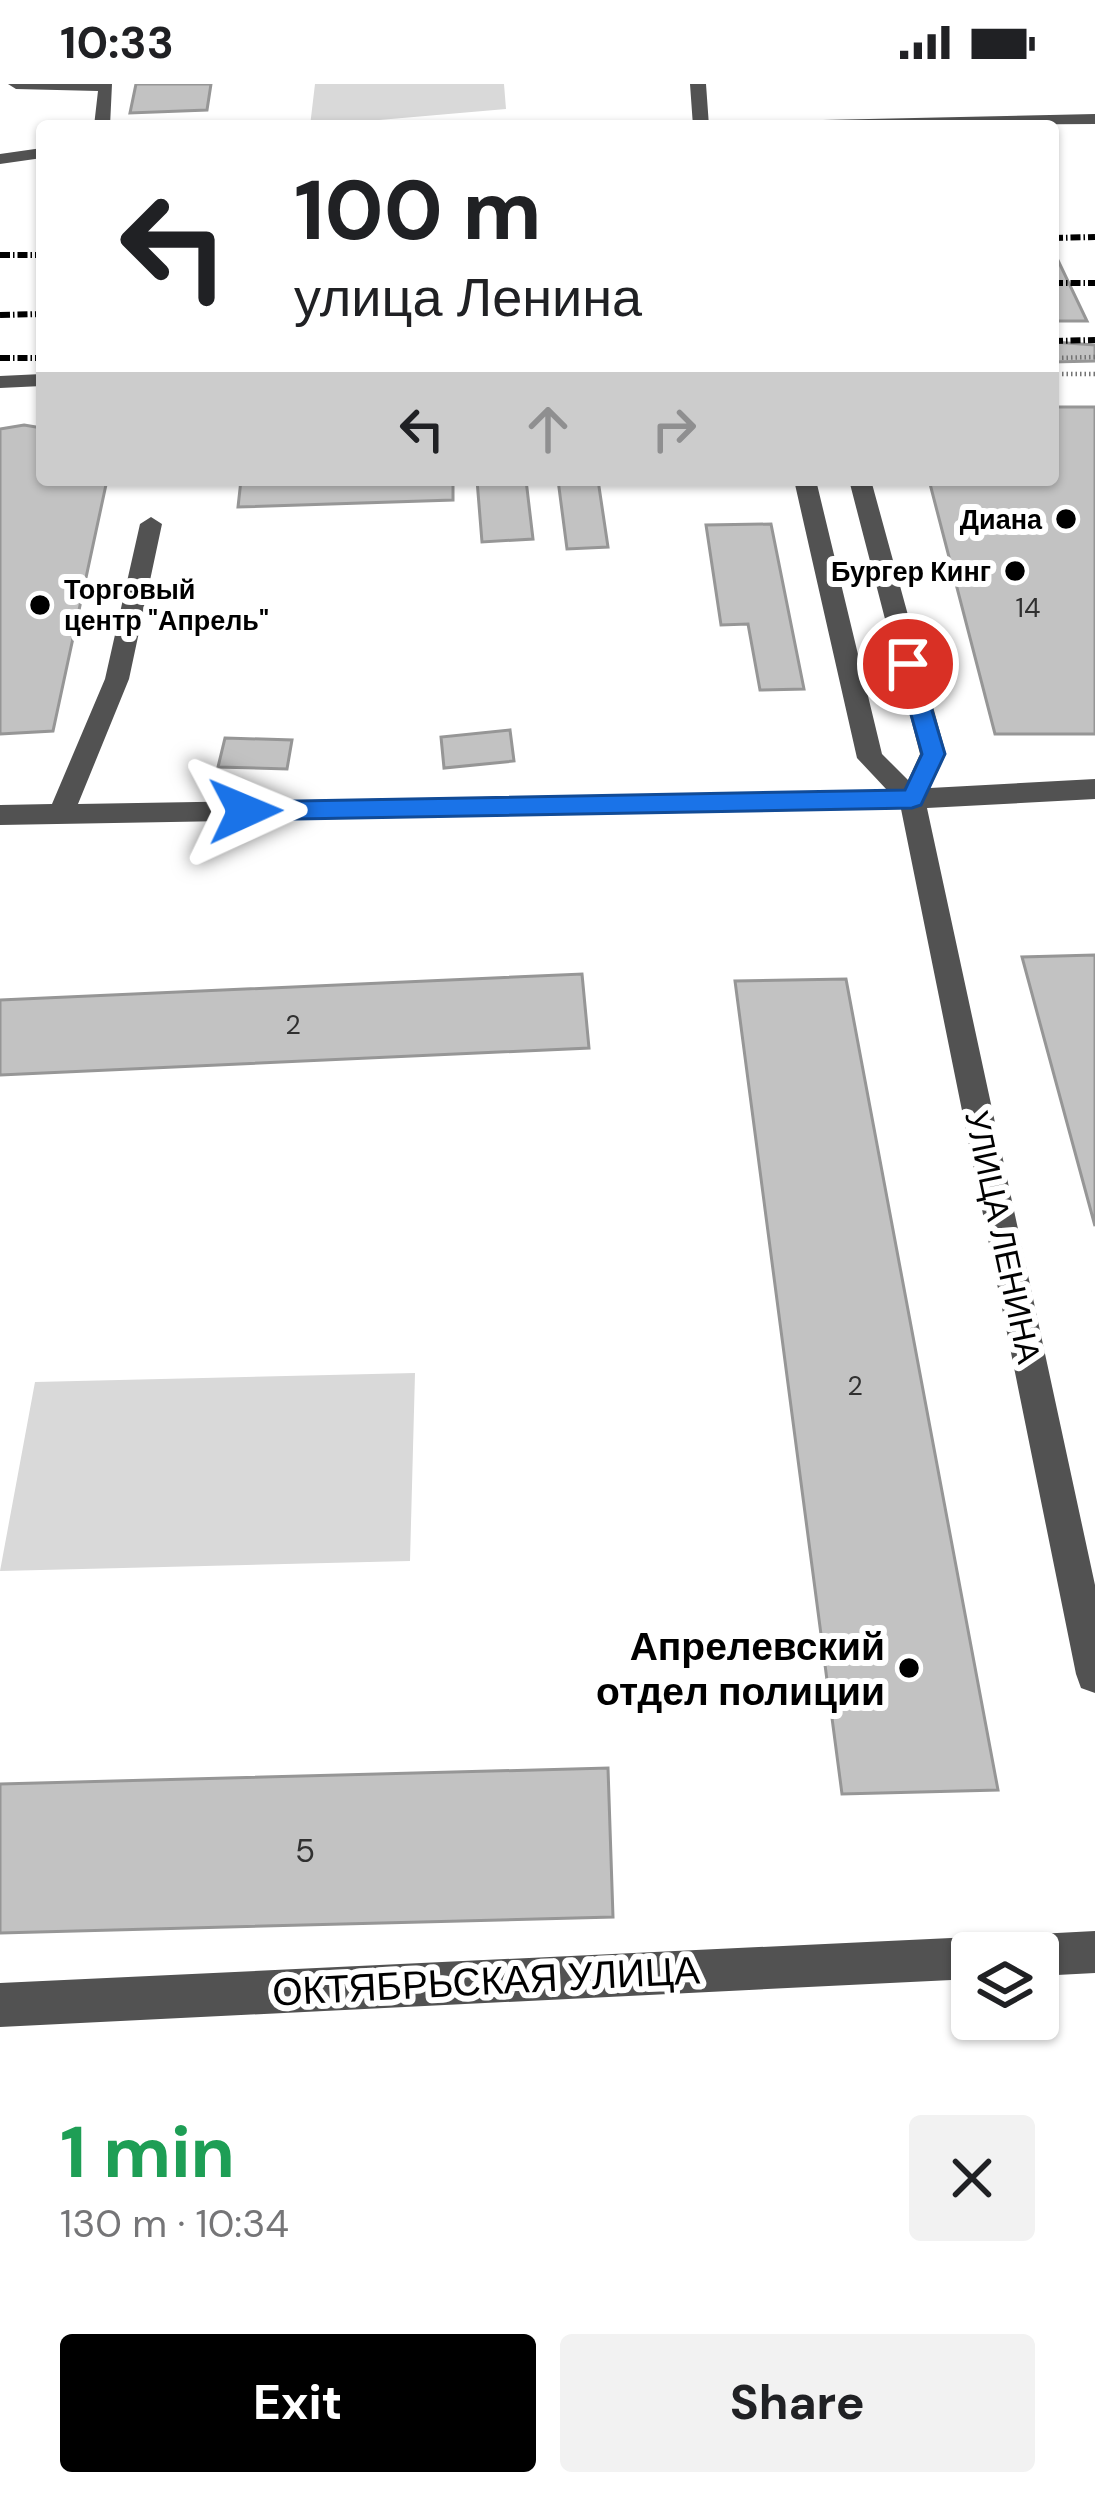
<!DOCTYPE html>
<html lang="en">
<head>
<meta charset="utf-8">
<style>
  :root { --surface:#fff; --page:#f2f2f2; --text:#202124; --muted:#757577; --accent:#000 }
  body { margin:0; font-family:"DM Sans",sans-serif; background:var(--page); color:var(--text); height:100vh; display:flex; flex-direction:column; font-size:45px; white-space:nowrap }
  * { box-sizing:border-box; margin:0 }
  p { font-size:39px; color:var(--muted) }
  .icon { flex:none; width:66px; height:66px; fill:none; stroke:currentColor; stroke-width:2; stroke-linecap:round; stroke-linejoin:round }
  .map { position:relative; height:1992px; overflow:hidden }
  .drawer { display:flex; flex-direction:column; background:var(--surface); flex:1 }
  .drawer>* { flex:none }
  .banner { position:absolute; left:36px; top:36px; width:1023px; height:366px; border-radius:12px; box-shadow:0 3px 9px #0004; background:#fff; color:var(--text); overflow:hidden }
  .controls { position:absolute; left:951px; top:1848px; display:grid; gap:24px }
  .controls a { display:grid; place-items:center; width:108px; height:108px; border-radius:12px; background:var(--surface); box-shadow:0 3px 9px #0004; font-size:60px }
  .pin { position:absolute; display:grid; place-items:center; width:102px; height:102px; color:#fff; margin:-51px; border:6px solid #fff; border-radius:50%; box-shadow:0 3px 12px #0007 }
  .me { position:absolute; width:132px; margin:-66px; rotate:89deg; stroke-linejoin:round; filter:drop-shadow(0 0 9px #0008) }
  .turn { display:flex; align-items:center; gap:42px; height:252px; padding:0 60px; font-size:54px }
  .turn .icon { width:156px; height:156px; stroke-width:2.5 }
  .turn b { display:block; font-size:84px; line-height:102px }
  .lanes { display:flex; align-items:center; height:114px; padding:0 60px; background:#0003; justify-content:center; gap:60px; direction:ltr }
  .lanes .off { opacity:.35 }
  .round { display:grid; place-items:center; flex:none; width:126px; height:126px; border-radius:12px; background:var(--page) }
  .head { display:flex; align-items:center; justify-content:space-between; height:204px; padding:0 60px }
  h1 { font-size:72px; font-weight:700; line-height:90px; color:#1e9e55 }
  .action { display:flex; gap:24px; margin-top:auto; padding:24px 60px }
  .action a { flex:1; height:138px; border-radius:12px; background:var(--accent); color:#fff; font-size:48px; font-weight:700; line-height:138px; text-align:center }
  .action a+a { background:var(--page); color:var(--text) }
  .status { display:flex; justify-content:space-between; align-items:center; height:84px; padding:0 60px; background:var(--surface); direction:ltr }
  .status svg { height:33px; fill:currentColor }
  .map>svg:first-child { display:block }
</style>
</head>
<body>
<div class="status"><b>10:33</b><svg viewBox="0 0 49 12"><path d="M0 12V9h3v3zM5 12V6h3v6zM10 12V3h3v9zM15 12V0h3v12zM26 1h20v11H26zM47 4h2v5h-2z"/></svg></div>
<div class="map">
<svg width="1095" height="1992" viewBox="0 0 1095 1992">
  <rect width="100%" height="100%" fill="#fff"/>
  <path fill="#d9d9d9" d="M315,0H504L506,25L310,42Z
    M415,1289L410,1477L0,1487L35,1298Z"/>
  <path fill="#c2c2c2" stroke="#969696" stroke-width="3" d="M136,0H211L207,26L130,29Z
    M1053,166L1055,170L1087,237H1053Z
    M1053,258L1095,261V277L1053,278Z
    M1053,323H1095V650H995L929,396H1053Z
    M24,341L42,344V396H107L53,647L0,650V345Z
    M241,396H453V416L238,423Z
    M477,396H526L533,455L482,458Z
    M558,396H598L608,463L567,465Z
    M771,440L804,605L760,606L748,540L721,541L706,441Z
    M510,646L514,677L444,684L441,653Z
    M225,654L292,656L287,685L218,683Z
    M1095,871V1142L1022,873Z
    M582,890L589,964L0,991V916Z
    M846,895L998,1706L842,1710L735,897Z
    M608,1684L613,1833L0,1849V1700Z"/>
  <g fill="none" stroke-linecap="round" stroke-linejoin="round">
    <path stroke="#747474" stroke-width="4.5" stroke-dasharray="1.5 3" stroke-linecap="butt" d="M1053,274L1095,273
      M1053,290H1095"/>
    <path fill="#525252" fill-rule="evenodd" d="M8,0H112L110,42H94L98,7L16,5Z
      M690,0H706L709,42H693Z
      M1095,30V40L769,42L777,37Z
      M42,64V74L0,80V70Z
      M42,290V302L0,304V292Z
      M794,396H816L882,670L908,696L920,670L849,396H871L946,670L930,704L1095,695V715L927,724L1095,1501V1609L1081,1604L1076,1590L901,725L0,741V721L52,720L105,595L140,440L151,433L162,440L129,595L78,720L887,706L857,674Z
      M1095,1847V1889L1038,1892V1869H1017L1023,1856L1038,1850Z
      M972,1853L987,1859L991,1869H972V1895L0,1943V1899Z"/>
    <path stroke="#000" stroke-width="6" stroke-dasharray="10 3 1.5 3" stroke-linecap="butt" d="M1053,154L1095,153
      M0,171H42
      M1053,199H1095
      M0,231L42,230
      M1053,257L1095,256
      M0,274H42"/>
  </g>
  <path fill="#1a73e8" stroke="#114b97" stroke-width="3" d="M908,572L918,580L945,670L921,721L912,724L245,736L234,727L245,718L905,706L922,670L897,580Z"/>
  <g fill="#000" stroke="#fff" stroke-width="4.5">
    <circle cx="1066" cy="435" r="12"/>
    <circle cx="1015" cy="487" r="12"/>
    <circle cx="40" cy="521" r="12"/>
    <circle cx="909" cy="1584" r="12"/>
  </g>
  <g text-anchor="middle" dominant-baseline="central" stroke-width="12" stroke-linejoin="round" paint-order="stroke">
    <g font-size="27" font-weight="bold" fill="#000" stroke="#fff" text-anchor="end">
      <text x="1042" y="435">Диана</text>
      <text x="991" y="487">Бургер Кинг</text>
      <text x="64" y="505" text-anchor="start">Торговый<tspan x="64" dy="31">центр "Апрель"</tspan></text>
    </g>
    <g font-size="27" fill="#303030">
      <text x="1028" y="523">14</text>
      <text x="293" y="940">2</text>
      <text x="855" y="1301">2</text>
    </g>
    <g font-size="33" fill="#000" stroke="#fff">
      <text transform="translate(1003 1153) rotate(78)">УЛИЦА ЛЕНИНА</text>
    </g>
    <g font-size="33" fill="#303030">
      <text x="305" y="1766">5</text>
    </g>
    <g font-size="39" font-weight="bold" fill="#000" stroke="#fff" text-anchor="end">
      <text x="885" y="1562">Апрелевский<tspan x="885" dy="45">отдел полиции</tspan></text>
    </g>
    <g font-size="39" fill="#000" stroke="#fff">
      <text transform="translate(486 1897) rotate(-3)">ОКТЯБРЬСКАЯ УЛИЦА</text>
    </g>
  </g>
</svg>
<div class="controls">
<a><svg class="icon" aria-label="layers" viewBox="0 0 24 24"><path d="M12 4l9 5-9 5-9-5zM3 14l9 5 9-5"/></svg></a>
</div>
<div class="pin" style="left:908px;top:580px;background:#d93025"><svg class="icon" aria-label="arrive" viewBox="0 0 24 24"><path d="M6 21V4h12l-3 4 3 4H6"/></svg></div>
<svg class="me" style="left:245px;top:727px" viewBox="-20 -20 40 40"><path d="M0-17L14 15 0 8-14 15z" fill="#1a73e8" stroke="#fff" stroke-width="4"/></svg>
<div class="banner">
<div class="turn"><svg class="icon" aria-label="left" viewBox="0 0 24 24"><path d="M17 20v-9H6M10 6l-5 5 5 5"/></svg><div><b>100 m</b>улица Ленина</div></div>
<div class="lanes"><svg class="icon" aria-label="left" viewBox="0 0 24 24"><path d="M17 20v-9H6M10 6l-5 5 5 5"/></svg><svg class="icon off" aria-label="ahead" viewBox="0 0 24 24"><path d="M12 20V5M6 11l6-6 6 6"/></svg><svg class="icon off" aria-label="right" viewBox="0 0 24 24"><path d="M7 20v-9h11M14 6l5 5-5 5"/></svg></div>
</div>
</div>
<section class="drawer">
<div class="head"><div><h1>1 min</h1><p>130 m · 10:34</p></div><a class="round"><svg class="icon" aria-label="close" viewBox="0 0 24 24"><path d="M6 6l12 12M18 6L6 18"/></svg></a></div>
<div class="action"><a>Exit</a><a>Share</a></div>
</section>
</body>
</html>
